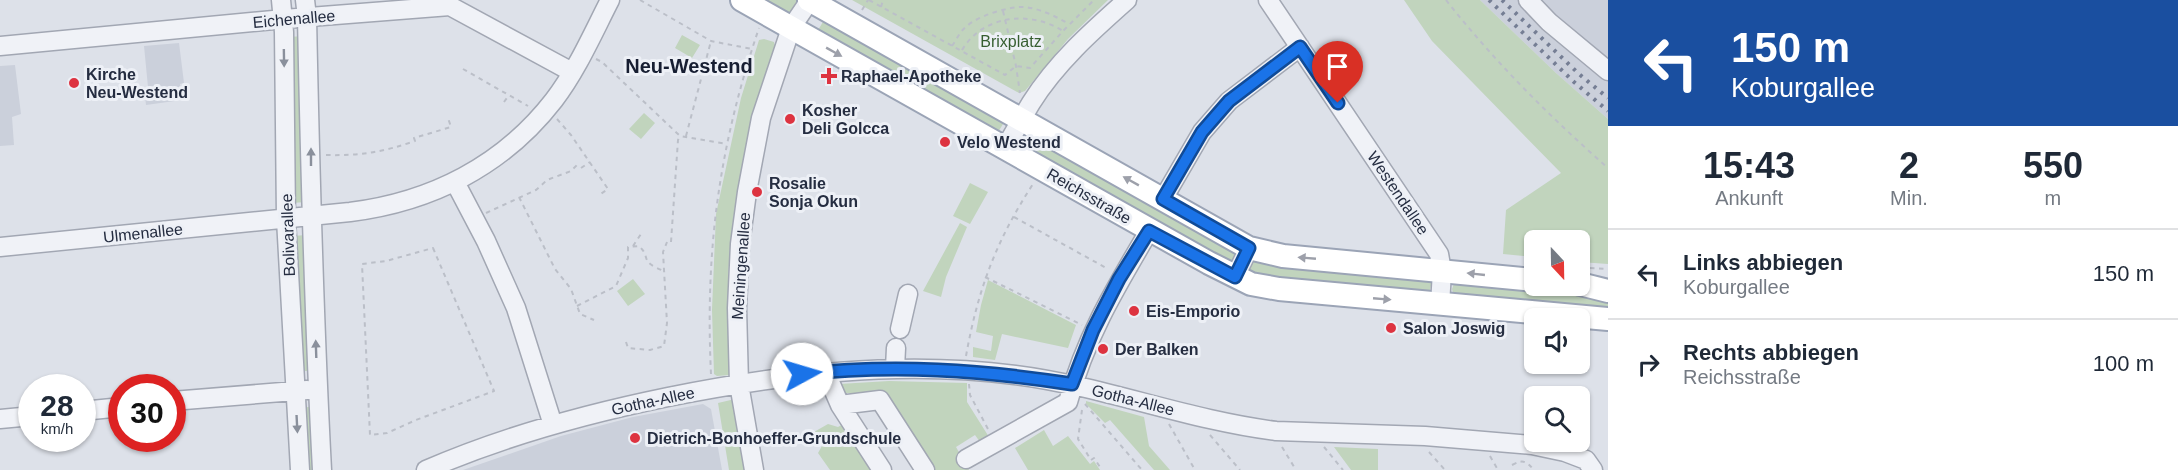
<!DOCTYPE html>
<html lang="de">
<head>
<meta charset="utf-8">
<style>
  :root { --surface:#fff; --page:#f2f2f3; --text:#1f2937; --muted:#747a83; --line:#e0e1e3 }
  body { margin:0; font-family:Helvetica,sans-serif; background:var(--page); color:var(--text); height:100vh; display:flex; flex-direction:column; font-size:22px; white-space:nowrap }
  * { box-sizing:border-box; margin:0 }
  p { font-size:20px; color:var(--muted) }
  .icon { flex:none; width:33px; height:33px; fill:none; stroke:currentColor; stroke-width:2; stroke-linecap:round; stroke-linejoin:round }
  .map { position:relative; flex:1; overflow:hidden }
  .drawer { display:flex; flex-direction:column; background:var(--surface); width:570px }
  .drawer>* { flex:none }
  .guide { background:#1a4fa0; color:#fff; overflow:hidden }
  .needle { width:39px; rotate:158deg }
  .buttons { position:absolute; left:1524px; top:230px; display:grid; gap:12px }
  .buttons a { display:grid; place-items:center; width:66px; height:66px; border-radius:9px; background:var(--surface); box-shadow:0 2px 4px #0004; font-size:30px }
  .speed { position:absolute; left:18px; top:374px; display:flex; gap:12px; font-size:30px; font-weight:700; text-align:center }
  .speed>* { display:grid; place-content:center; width:78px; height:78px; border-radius:50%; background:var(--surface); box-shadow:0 2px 4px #0004; line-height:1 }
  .speed small { font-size:15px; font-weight:400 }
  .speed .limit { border:9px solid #d22; background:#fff; color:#111 }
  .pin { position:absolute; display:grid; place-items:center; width:51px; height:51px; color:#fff; margin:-62px -26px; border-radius:50% 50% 50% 0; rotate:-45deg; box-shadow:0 0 6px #0007 }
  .pin .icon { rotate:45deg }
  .me { position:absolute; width:66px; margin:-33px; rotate:84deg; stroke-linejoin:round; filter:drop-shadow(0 0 4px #0008) }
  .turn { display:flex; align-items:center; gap:21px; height:126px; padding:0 24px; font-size:27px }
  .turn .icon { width:78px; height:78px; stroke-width:2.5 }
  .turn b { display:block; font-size:42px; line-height:51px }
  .eta { display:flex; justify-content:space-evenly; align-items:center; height:102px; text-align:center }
  .eta b { font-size:36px; font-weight:800; line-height:42px }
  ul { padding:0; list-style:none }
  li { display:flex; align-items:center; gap:18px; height:90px; padding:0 24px; border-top:2px solid var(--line) }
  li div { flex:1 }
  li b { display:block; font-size:22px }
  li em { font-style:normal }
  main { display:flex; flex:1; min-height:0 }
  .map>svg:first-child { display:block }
</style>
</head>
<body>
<main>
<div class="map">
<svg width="1608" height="470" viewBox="0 0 1608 470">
  <rect width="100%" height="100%" fill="#dde1e9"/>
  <path fill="#cbd0db" d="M1480,0H1608V119L1556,73Z
    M179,43L184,83L180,84L182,100L146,105L144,88L148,87L144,46Z
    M15,65L21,114L12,117L14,145L0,146V66Z
    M703,404L711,409L722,470H463L561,436L633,417Z"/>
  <path fill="#c1d4bd" d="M750,0H798L799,3L793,15Z
    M852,0H1108L1068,39L1025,91L1019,93Z
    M1404,0H1480L1556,73L1608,119V264L1580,262V240H1534V257L1503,254L1506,210L1561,173L1432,41Z
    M827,15L1008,116L995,137L814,37Z
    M682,35L700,45L692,58L675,48Z
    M304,36L306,202L291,203L289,37Z
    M764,39L774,42L775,46C752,116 734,188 729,261C727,298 730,335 731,372L730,375L717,376L714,374L712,310L716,214L741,98L759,40Z
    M644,113L655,123L641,139L629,129Z
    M1033,130L1239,246L1233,265L1021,152Z
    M970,183L988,192L970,224L953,216Z
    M960,223L967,227L946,277L941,297L923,291Z
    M307,235L313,370L299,372L292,236Z
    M1253,257L1430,278L1432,282L1429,293L1280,284L1246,270Z
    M633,279L645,294L628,306L617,291Z
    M988,280L1076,325L1068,348L1002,334L995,360L973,357V347L991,351L993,336L976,332L981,305Z
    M1455,281L1560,285L1608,295V314L1454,296L1452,289Z
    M889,381L967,383V402L989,437L980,442L975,435L956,447L969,470H931L882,393H844L839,384Z
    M735,399L748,470H729L718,403Z
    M1086,401L1144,417L1149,446L1170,470H1154L1110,420L1105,423L1086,404Z
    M316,406L319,470H304L300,408Z
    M845,423L875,470H830L818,453L822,446L814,432L828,424L838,427Z
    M1044,430L1053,446L1068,436L1090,464L1094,461L1100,470H1028L1015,448Z
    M1334,447L1378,449V470H1351Z"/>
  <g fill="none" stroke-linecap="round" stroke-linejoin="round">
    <g stroke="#a2a7b3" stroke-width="21">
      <path id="minor" d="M281,0L284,32L286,219L300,470
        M305,0L307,17C310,168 314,319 322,470
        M1268,0L1439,254L1442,271L1440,305
        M1528,0L1549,22L1608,71
        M0,46L284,19L450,6L572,72
        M1005,148C1014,133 1022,118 1031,103C1056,63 1092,31 1127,0
        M455,182L486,241L516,308L553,425
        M1163,199L1202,132L1229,101L1300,47
        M0,247L350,212C431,202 503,166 554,100C577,70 593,33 610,0
        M1235,277L1249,248
        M900,329L908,294
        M895,368L896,348
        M830,382L840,405L882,470
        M172,401L307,390
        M840,405L880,400L925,470
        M82,411L122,407
        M0,419L32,416
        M966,459L1068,402C1085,338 1116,287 1149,231
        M426,470C504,436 585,414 668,397C783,374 898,360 1015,375C1103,386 1187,420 1276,431L1425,436L1532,445L1565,452L1586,460L1593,470
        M754,470L739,384L737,308L740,244L747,192L761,118L791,28L810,0"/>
    </g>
    <g stroke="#9ba4b6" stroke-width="26">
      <path id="major" d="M742,0L1209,263L1251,284L1279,289L1608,319
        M809,0L1249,248L1283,256L1534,280
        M1580,284L1608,291"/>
    </g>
    <path stroke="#bbbfc8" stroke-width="2" stroke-dasharray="4.5 4.5" stroke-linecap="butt" d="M640,0L711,41L752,49
      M869,0L1005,75L1016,66L1030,68L1063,31L1094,0
      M1446,0C1495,62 1549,116 1608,168
      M881,7L883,0
      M862,10L868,0
      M1003,11L1016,66L1020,93
      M952,46C957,39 960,31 967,26C978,16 1009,6 1025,7C1041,9 1055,16 1069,24
      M962,50C983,15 1030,10 1063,31
      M596,59L602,62L680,136L727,144
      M463,69L528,106
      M504,102L509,95
      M557,119L571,135L608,189L599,195
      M686,136L711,41
      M326,155C360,156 383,152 415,141L414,138L451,127L448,118
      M581,168L590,162
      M519,197L555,269L571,289L580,314L594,320
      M486,213L536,190L547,180L571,171L578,164
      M1014,217L1108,269
      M1543,240H1556
      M671,242L678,140L680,136
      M1580,242L1586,243L1585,267
      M633,246L641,234
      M433,248L494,391L416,420L387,433L370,435L362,264L386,261Z
      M1590,268L1608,269
      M985,277L1082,325
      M577,306L616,286L628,258V247L639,246C652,258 638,261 664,271
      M626,342L628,348L650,350L664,346L667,323L663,252L667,242
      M966,356C978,289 996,241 1033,184
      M711,374C705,250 719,146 759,28
      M969,384L970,395L989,431
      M1085,404L1142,470
      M1082,410L1078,439L1091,460L1094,458L1102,470
      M1169,424L1195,470
      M1210,435L1240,470
      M1282,447L1296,470
      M1324,447L1343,470
      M1429,452L1445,470
      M1490,456L1498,470
      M1512,465C1523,459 1526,461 1534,470"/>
    <use href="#minor" stroke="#f0f2f7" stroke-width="18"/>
    <use href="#major" stroke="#fff" stroke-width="22"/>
    <path stroke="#757e94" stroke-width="4" stroke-dasharray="3 6" stroke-linecap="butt" d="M1489,0L1574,82L1608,111
      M1502,0L1579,74L1608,98"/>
  </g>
  <defs><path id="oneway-solid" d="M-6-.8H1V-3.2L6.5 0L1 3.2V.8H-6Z" transform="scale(1.5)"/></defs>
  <g fill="#9da0aa">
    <use href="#oneway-solid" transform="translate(834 52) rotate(29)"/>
    <use href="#oneway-solid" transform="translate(1131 181) rotate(-151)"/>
    <use href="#oneway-solid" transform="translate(1307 258) rotate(-175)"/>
    <use href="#oneway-solid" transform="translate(1476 274) rotate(-174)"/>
    <use href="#oneway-solid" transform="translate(1382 299) rotate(5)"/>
  </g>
  <g fill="#8a909c">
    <use href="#oneway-solid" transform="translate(284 58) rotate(89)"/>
    <use href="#oneway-solid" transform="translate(311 157) rotate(-90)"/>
    <use href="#oneway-solid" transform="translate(316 349) rotate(-92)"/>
    <use href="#oneway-solid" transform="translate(297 424) rotate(87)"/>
  </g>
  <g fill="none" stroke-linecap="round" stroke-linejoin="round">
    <g stroke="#114b97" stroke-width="15">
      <path id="route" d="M802,374C895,364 981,370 1072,384L1093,330L1119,279L1149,231L1235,277L1249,248L1163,199L1202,132L1229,101L1300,47L1338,103"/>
    </g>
    <use href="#route" stroke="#1a73e8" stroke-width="10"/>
  </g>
  <g fill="#dd3340" stroke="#edf0f6" stroke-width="2">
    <path d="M826 67h6v6h6v6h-6v6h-6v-6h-6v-6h6z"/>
    <circle cx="74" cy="83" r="6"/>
    <circle cx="790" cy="119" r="6"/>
    <circle cx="945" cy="142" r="6"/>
    <circle cx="757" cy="192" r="6"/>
    <circle cx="1134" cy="311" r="6"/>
    <circle cx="1391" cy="328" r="6"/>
    <circle cx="1103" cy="349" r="6"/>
    <circle cx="635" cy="438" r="6"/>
  </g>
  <g text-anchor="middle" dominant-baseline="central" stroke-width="6" stroke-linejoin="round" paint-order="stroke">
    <g font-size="16" fill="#252d41" stroke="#edf0f6">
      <text transform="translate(294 19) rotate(-5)">Eichenallee</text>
      <text transform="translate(1398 193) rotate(56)">Westendallee</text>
      <text transform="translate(1089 196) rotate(30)">Reichsstraße</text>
      <text transform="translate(143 233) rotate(-6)">Ulmenallee</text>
      <text transform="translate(288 235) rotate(-92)">Bolivarallee</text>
      <text transform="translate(741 266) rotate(-86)">Meiningenallee</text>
      <text transform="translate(1133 400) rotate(14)">Gotha-Allee</text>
      <text transform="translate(653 401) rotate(-12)">Gotha-Allee</text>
    </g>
    <g font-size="16" fill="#365e31" stroke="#edf0f6">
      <text x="1011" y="41">Brixplatz</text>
    </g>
    <g font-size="16" font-weight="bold" fill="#252d41" stroke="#edf0f6" text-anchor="start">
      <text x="86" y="74">Kirche<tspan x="86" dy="18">Neu-Westend</tspan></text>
      <text x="841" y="76">Raphael-Apotheke</text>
      <text x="802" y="110">Kosher<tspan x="802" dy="18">Deli Golcca</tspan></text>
      <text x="957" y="142">Velo Westend</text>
      <text x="769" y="183">Rosalie<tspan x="769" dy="18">Sonja Okun</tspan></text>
      <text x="1146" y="311">Eis-Emporio</text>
      <text x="1403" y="328">Salon Joswig</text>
      <text x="1115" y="349">Der Balken</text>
      <text x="647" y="438">Dietrich-Bonhoeffer-Grundschule</text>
    </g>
    <g font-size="20" font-weight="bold" fill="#171e32" stroke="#edf0f6">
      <text x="689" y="66">Neu-Westend</text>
    </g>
  </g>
</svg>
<div class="buttons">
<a><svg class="needle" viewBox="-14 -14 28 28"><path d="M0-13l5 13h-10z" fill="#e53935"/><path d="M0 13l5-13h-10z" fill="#747a83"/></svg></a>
<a><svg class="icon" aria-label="sound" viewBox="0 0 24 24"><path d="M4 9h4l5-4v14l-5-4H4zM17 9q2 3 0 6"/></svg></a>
<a><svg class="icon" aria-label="search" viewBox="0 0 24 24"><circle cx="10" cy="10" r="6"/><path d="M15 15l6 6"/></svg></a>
</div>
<div class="speed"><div>28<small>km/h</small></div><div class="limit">30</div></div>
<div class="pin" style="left:1338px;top:103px;background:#d93025"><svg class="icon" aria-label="arrive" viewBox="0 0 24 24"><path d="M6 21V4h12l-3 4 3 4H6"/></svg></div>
<svg class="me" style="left:802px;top:374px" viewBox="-20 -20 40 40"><circle r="19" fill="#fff"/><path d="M0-13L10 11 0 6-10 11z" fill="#1a73e8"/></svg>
</div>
<section class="drawer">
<div class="guide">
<div class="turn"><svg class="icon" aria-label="left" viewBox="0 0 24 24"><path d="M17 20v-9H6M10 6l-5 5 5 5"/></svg><div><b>150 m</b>Koburgallee</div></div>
</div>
<div class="eta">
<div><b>15:43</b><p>Ankunft</p></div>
<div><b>2</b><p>Min.</p></div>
<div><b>550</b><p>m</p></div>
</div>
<ul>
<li><svg class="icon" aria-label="left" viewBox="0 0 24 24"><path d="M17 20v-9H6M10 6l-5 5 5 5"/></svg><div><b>Links abbiegen</b><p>Koburgallee</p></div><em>150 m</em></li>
<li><svg class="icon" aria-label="right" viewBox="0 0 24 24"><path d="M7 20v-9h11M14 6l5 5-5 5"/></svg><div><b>Rechts abbiegen</b><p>Reichsstraße</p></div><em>100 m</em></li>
</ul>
</section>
</main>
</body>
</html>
